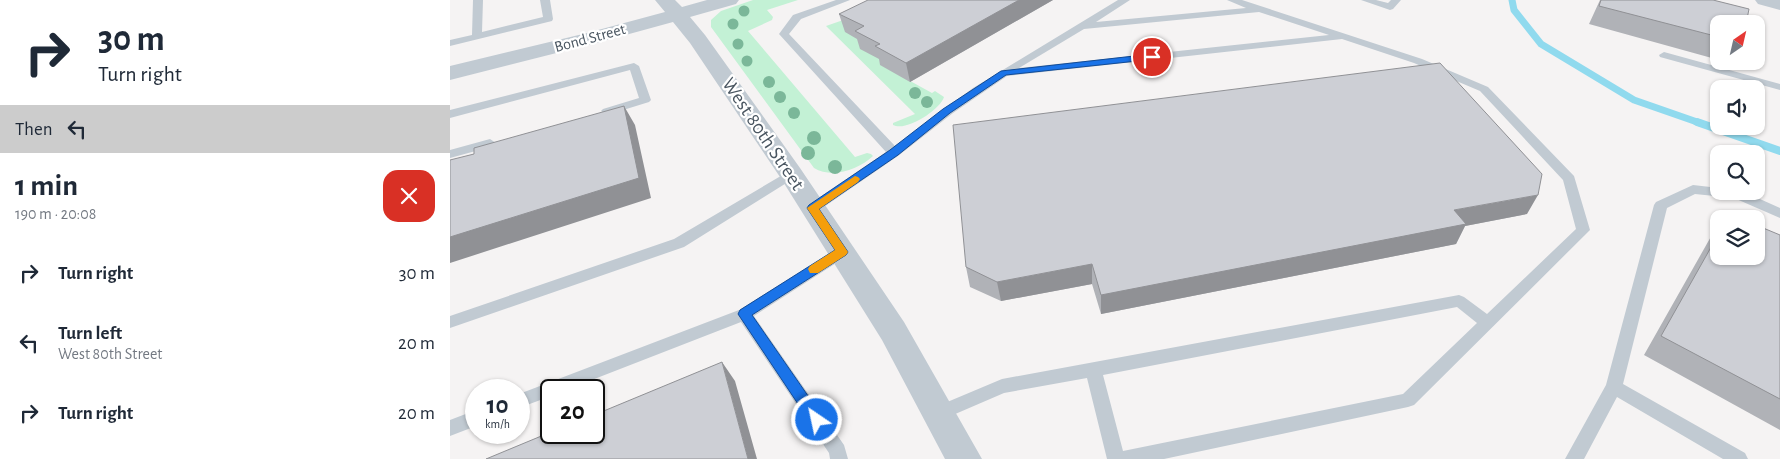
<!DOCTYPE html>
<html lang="en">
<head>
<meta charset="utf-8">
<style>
  :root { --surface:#fff; --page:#f2f2f3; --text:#1f2937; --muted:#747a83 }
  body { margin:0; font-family:"Alegreya Sans",sans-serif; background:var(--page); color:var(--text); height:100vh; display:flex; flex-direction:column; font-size:19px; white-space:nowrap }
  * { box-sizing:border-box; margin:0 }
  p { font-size:16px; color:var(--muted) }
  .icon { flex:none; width:28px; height:28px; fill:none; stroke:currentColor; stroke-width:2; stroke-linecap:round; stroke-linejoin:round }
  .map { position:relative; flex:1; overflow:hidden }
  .side { display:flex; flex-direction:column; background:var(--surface); width:450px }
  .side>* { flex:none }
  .guide { background:#fff; color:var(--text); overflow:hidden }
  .needle { width:32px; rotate:34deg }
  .buttons { position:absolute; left:1260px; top:15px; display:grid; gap:10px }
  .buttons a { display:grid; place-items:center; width:55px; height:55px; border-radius:10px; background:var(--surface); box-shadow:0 1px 4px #0004; font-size:25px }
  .speed { position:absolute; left:15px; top:379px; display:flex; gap:10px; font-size:25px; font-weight:700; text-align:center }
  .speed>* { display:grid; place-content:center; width:65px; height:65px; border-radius:50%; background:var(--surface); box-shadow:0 1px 4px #0004; line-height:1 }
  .speed small { font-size:12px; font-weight:400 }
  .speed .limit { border:2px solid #111; border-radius:8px; background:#fff; color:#111 }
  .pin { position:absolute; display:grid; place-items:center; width:42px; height:42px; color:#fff; margin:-21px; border:2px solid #fff; border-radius:50%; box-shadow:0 1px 5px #0007 }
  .me { position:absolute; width:55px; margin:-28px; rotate:326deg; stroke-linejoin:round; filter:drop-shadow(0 0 4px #0008) }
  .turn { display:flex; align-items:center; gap:18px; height:105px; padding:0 15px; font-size:22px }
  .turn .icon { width:65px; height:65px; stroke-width:2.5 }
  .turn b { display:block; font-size:35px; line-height:42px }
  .then { display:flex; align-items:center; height:48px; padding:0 15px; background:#0003; gap:10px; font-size:19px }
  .round { display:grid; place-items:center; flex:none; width:52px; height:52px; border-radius:15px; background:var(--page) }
  .head { display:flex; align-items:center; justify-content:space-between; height:85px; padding:0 15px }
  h1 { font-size:30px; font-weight:700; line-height:38px }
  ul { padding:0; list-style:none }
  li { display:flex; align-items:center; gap:15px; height:70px; padding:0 15px }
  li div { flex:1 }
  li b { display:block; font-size:19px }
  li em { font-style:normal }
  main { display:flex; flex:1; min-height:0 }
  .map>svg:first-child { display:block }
</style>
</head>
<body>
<main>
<section class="side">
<div class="guide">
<div class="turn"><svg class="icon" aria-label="right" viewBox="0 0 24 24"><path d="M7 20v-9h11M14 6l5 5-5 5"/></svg><div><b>30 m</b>Turn right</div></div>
<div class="then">Then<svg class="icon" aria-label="left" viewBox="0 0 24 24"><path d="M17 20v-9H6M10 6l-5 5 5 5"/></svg></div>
</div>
<div class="head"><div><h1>1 min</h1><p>190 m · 20:08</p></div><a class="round" style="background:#d93025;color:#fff"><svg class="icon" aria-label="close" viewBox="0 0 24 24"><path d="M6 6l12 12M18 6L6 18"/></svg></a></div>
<ul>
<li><svg class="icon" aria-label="right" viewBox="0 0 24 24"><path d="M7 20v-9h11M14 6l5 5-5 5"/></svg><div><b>Turn right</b></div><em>30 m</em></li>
<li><svg class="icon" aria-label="left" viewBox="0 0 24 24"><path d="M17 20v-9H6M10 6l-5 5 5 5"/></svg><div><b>Turn left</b><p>West 80th Street</p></div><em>20 m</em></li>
<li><svg class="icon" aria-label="right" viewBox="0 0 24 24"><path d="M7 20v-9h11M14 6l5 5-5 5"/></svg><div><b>Turn right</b></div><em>20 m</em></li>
</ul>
</section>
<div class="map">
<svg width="1330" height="459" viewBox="0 0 1330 459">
  <rect width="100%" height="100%" fill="#f5f3f3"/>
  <path fill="#c3f1d5" d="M303,0H348L317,10L323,17L322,20L298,31L405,157L417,153L421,154L423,156C408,170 382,179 364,168L261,27V20L271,11Z
    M399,18L435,63L431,65L482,93L485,91L494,97C490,110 456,132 443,125V123L465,114L376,26Z"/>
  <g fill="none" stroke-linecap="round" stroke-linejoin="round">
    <path stroke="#90daee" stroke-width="7" d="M1062,0L1064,10L1091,44L1184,100L1250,123"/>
    <path stroke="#90daee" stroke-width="8" d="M1247,122L1330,151"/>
    <path fill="#c1cad2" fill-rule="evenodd" d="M23,0H33L32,32L93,17L90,0H100L103,19L102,21L0,46V40L22,35Z
      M386,0H400L351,19L339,34L445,146L523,88L668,0H680L646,22L796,8L777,0H792L972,59L1038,87L1124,176L1140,230L964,405L958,407L714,459H657L637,378L554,393L489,421L483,418L480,413L483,408L552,379L1009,295L1014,297L1037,314L1126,229L1113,180L1030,91L964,63L892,39L557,76L503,113L448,156L368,211H358L356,208L358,205L436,152L329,34L343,15ZM809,12L879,35L569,68L634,29ZM1007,307L1027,323L953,394L673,451L653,375Z
      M911,0H926L938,3L941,0H951L943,9L940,10Z
      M1214,52L1330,84V90L1210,57L1209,55Z
      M184,63L189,66L201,100L199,102L157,115L151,111L153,109L189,98L180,70L0,118V110Z
      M40,139L46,143L44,146L0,158V150Z
      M341,170L347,174L346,177L234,247L0,328V316L224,239Z
      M1243,185L1269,188V191H1292L1330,208V218L1284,198L1245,194L1217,208L1173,384L1295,453L1298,459H1273L1167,397L1134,459H1115L1156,385L1204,205L1206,202Z
      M392,247L397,248L399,252L397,256L304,316L394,445L398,459H380L379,453L291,322L116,390H101V396L69,408V394L289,310Z
      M26,410V426L0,436V420Z"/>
    <path fill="#c1cad2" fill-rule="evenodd" d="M205,0H225L232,7L257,0H289L286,4L240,17L255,35L350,168L454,322L532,459H495L432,340L332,180L240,43L223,22L150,42L0,80V66L137,33L215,12Z"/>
    <path fill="#c1cad2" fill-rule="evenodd" d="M1305,0H1330V10L1308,4Z"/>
  </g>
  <g fill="#7bb799">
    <circle cx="294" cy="11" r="5.5"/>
    <circle cx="283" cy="24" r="5.5"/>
    <circle cx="288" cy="44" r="5.5"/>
    <circle cx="297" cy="61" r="5.5"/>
    <circle cx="319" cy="82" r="6"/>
    <circle cx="465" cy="93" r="6"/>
    <circle cx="330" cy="97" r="6"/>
    <circle cx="477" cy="102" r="6"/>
    <circle cx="344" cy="113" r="6"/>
    <circle cx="364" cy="138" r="7"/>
    <circle cx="358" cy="153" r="7"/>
    <circle cx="385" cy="167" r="7"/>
  </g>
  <path fill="#b0b2b7" d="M603,0L460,82L430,65L429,59L410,49L407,39L395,32L389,14Z
    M1150,0H1263L1269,24V60L1139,24Z
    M1077,214L1015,226L1006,244L651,314L642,284L551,301L520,287L516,267Z
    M1269,227V256L1330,235V430L1194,355L1263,233Z"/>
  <path fill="#909195" d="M569,0H603L460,82L456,63Z
    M174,106L185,125L201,198L0,263V237Z
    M1088,195L1077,214L1015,226L1006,244L651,314V295L1004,210Z
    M642,264V284L551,301L547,282Z
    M272,362L285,381L307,459H298Z"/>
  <path fill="#cdcfd5" stroke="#909195" d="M418,0H569L456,63L425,46L430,44L405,31L414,26L389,14Z
    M1151,0H1263L1299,9L1296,24H1269V37L1149,6Z
    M990,63L1092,174L1088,195L1004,210L1016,224L651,295L642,264L547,282L516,267L503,125Z
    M174,106L189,178L0,237V160L24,154V148Z
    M1280,213L1293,219H1277Z
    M1306,225L1330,235V399L1211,336L1269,233V256H1306Z
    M272,362L298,459H36L101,432H144V415Z"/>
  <path fill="#1a73e8" stroke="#114b97" d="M702,54L707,57L706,59L556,75L500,113L448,155L369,209L396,249L398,252L396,255L302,315L372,416L374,420L372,425L367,427L362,425L288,314L290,310L385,250L357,208L359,205L440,150L493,109L551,71Z"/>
  <path fill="#f59e0b" d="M405,176L408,177L410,179L408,182L369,209L398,252L396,255L368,273H360L358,269L360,266L385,250L357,208Z"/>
  <g text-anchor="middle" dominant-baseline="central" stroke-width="4.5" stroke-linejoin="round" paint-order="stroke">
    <g font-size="16" fill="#4a5661" stroke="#fff">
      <text transform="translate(140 38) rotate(-15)">Bond Street</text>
    </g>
    <g font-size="20" fill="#4a5661" stroke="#fff">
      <text transform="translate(313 134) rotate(56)">West 80th Street</text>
    </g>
  </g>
</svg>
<div class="buttons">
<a><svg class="needle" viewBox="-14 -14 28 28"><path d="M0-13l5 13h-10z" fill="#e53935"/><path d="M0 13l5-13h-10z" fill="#747a83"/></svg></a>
<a><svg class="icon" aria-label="sound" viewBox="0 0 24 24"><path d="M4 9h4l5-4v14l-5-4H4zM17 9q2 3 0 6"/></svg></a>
<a><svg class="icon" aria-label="search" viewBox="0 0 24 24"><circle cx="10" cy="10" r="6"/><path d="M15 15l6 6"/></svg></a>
<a><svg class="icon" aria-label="layers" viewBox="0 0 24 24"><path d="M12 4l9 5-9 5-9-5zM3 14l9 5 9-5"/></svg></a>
</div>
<div class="speed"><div>10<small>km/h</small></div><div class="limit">20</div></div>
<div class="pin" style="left:702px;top:57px;background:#d93025"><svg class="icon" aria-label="arrive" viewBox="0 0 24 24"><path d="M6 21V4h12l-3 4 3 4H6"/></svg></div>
<svg class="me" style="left:367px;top:420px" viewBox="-20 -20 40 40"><circle r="17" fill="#1a73e8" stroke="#fff" stroke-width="3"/><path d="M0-11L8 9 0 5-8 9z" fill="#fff"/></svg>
</div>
</main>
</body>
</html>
